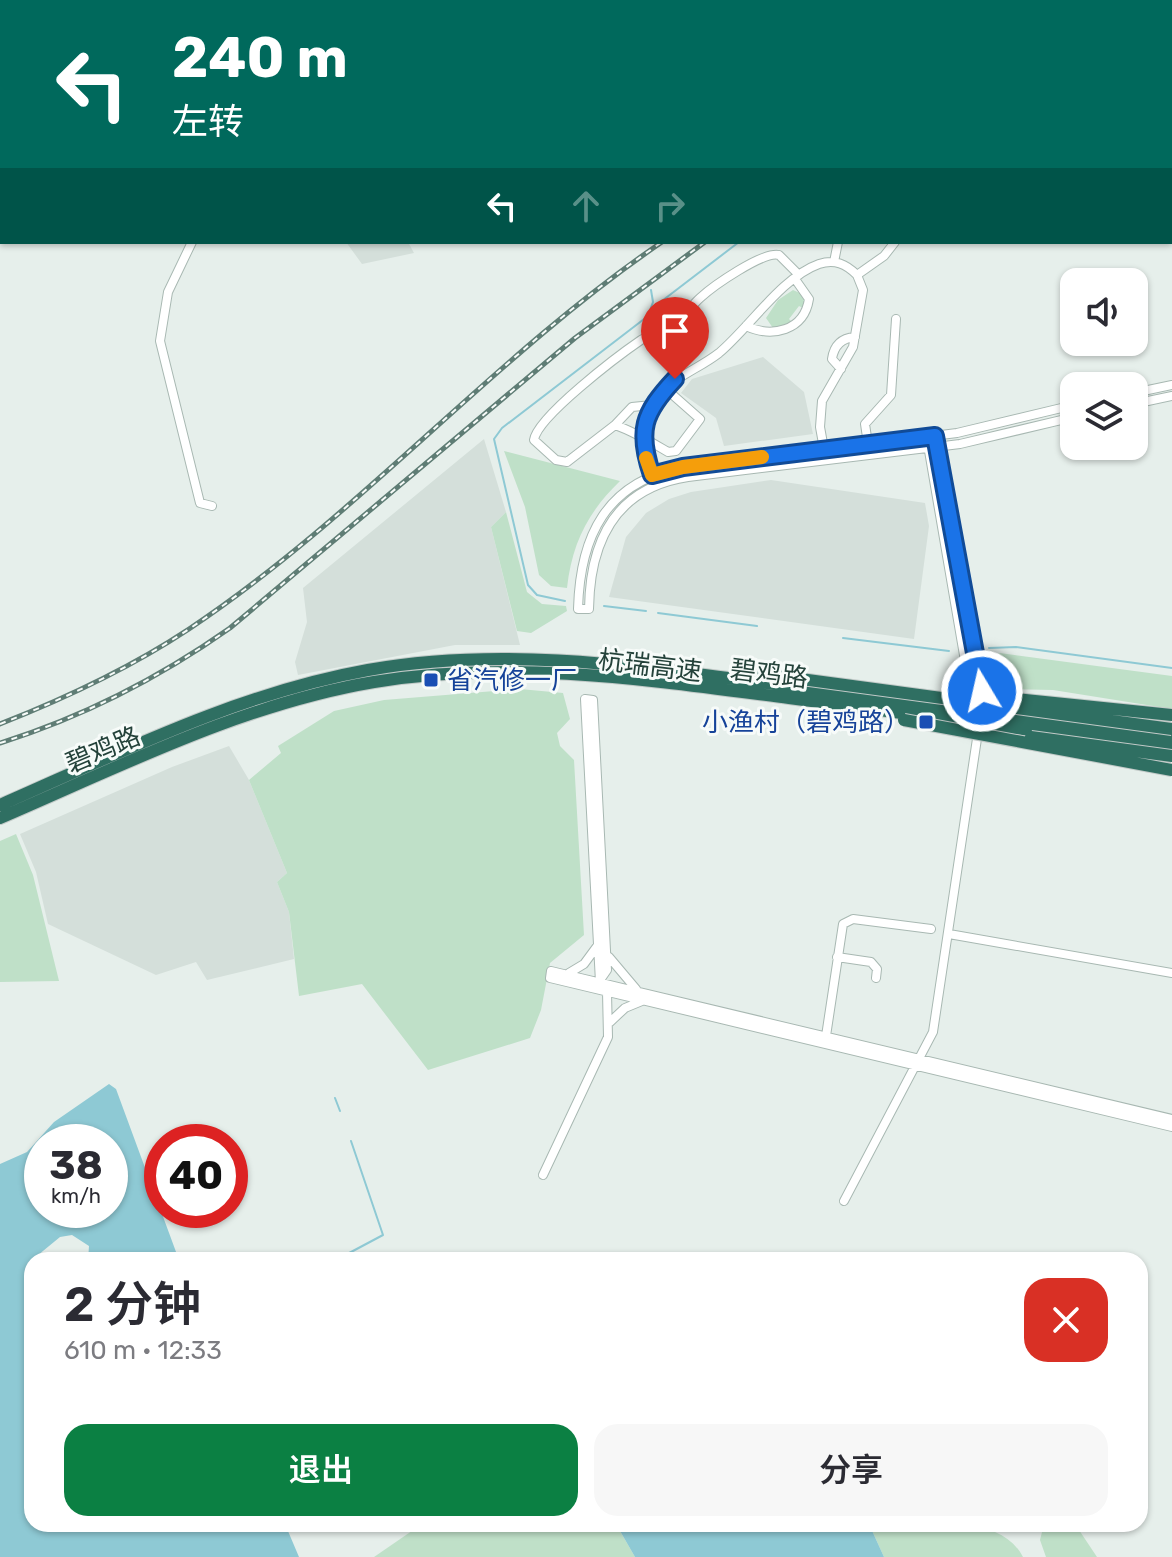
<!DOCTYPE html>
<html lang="zh">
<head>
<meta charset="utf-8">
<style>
  :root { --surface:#fff; --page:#f7f7f7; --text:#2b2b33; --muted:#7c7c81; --accent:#0b8043 }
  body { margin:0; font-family:Rubik,"Noto Sans SC",sans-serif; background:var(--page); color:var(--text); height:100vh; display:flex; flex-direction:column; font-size:30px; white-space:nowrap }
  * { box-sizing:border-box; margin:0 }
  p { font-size:26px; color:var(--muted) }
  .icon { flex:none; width:44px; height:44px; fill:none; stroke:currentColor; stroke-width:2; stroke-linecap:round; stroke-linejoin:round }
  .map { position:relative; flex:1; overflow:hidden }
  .drawer { position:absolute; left:24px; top:1252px; width:1124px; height:280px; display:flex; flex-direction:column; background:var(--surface); border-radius:24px; box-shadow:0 2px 6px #0004 }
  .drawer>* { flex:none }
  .hud { position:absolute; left:0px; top:0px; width:1172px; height:244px; box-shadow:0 2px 6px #0004; background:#00695c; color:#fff; overflow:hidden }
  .tools { position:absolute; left:1060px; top:268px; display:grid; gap:16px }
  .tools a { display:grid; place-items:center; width:88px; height:88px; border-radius:16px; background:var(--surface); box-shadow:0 2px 6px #0004; font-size:40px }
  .speed { position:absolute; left:24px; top:1124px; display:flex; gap:16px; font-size:40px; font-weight:700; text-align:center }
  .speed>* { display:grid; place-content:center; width:104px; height:104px; border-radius:50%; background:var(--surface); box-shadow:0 2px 6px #0004; line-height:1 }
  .speed small { font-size:20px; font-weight:400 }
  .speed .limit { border:12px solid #d22; background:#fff; color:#111 }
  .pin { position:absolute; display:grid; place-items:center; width:68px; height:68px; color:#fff; margin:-82px -34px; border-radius:50% 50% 50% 0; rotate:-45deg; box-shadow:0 0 8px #0007 }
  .pin .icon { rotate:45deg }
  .me { position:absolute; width:88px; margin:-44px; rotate:351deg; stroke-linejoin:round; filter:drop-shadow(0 0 6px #0008) }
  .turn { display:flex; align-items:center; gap:28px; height:168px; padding:0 40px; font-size:36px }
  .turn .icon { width:104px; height:104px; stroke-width:2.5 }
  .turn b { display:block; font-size:56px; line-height:68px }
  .lanes { display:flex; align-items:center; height:76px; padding:0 40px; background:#0003; justify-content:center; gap:40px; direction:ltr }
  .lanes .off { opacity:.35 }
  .round { display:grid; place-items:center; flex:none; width:84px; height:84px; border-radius:24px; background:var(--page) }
  .headline { display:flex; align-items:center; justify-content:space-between; height:136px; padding:0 40px }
  h1 { font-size:48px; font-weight:600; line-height:60px }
  .action { display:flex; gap:16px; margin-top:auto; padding:16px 40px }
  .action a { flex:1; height:92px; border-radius:24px; background:var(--accent); color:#fff; font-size:32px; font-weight:600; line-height:92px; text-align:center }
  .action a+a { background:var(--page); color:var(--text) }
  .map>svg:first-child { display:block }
</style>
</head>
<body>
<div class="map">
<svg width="1172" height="1557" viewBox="0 0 1172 1557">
  <rect width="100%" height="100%" fill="#e6efeb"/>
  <path fill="#d4dfda" d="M346,242H408L414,253L362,264Z
    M763,357L804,392L813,434L724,446L716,418L681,393L692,379Z
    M484,439L506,512L491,527L520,645H455L298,675L295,662L307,622L303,588Z
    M771,480L925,503L929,526L914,639L609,597L626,537L646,513L669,499L691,492Z
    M229,746L249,780L287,873L277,882L289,912L294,959L207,980L196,962L156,975L48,924L36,872L20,834L172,767Z"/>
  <path fill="#bfe0c8" d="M793,290L802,294L806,302L803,308L799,306L789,319L792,322L784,327L773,328L766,318L778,300Z
    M504,451L620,481C588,512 572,543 567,588L551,586L539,575L525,507Z
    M506,512L527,592L542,604L566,606L567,611L531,633L517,631L491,527Z
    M1000,653L1172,676V709L1053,690L1009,689L996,673L993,656Z
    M520,689L563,693L570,719L557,733L560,746L574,760L584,935L550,963L541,1010L530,1038L428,1070L362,984L299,996L289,912L277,882L287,873L249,780L281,753L278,746L334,711L384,700Z
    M16,834L33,875L59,981L0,982V841Z
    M422,1524H616L635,1557H374Z
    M869,1524C914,1524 999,1510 1023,1557H884Z
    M1044,1524H1075L1097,1557H1046L1040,1540Z"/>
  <path fill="#8ec9d4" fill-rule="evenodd" d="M109,1084L116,1089L179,1260H88L89,1246L72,1235L60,1237L32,1260V1524H285L299,1557H0V1164L27,1152L54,1122ZM42,1142H110V1210H42Z
    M616,1524H869L884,1557H635Z"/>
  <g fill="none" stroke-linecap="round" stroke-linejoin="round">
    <path stroke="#8ec9d4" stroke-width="2" d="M1170,81L1172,82
      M654,307L739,242
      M565,601L537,595L528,585L494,439L502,428L648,316L653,302L651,290
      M604,606L646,611
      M658,613L757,626
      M843,638L949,651
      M989,648L1016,647L1172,668
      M335,1098L340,1111
      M336,1260L383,1235L351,1141"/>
    <g stroke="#a8b8b2" stroke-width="10">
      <path id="minor" d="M6,0L7,2
        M486,2L495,0
        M605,2L611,0
        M0,70H2
        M0,151L2,150
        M0,187H2
        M192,242L168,292L160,341L200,503L212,506
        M834,262L838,242
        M857,275L884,256L895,242
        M746,326C772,338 804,331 809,299L795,279
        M841,369L832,359C834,345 842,338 855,337
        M666,389L700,419L676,451L668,452C651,442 635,432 615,425L567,462L556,460L534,440C537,417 619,355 641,340C651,334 665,333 675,325C684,317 691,306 700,298C713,286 763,251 779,255L799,275
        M1134,393L1172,385
        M1134,404L1172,396
        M1074,405L957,433L683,467C606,482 580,536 578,609H589C590,541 615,488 688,477L960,444L1074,417
        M615,425L632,407L652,405
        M868,444L865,424L891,395L896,319
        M928,445L971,696
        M936,445L980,674V699
        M652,475C644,451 638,429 652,405C668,378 696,371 719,353C749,328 782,277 819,264C835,259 846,264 857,275L863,290L853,347L822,401L820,427L824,449
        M585,699L593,700L607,970L598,983
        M585,699L600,982
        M949,934L1172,973
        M609,957L636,989
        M837,957L871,962L877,969L876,978
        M569,973L584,964L598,945
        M610,1022L625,1008L642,1001
        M826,1036L843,924L853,919L931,929
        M1172,1119L551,971L550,978L1172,1127
        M543,1175L608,1037L607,992
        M844,1201L933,1032L978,732"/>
    </g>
    <g stroke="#c2cac8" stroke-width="12">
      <path id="major" d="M535,2L543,0
        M579,2L585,0
        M0,163H2
        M0,175H2"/>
    </g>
    <g stroke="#c2cac8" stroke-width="14">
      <path id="highway" d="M0,805C119,753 239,693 368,670C509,645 648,668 789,686C916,703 1044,720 1172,738
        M0,818C121,766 243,704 374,682C513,659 650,680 789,698C916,715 1044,732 1172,749"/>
    </g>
    <use href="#minor" stroke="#fff" stroke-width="8"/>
    <use href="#major" stroke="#6aa596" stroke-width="10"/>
    <use href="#highway" stroke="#2f6f62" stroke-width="12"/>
    <g stroke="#5f7d75" stroke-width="5">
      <path id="rail" d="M1170,32L1172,31
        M1170,54H1172
        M0,724C66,698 130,668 189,629C359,516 493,357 662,242
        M0,743C83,717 159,678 230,628L575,338L705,242"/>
    </g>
    <use href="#rail" stroke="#f7fbf9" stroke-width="2" stroke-dasharray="6" stroke-linecap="butt"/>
    <g stroke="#c2cac8" stroke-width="14" stroke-linecap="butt">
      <path id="highway-bridge" d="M756,673L1172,729
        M968,694L1172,715
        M904,720L1172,770
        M1031,737L1172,756"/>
    </g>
    <use href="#highway-bridge" stroke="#2f6f62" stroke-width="12"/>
  </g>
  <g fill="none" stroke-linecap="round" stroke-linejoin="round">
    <g stroke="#114b97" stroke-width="20">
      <path id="route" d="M675,379C643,413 637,431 652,475L683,467L935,436L982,691"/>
    </g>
    <use href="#route" stroke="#1a73e8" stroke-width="14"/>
    <path stroke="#f59e0b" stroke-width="14" d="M646,458L652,475L683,467L762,457"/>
  </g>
  <g fill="#1a4fb4" stroke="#f7fbf9" stroke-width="3">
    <rect x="423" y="672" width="16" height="16" rx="4"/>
    <rect x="918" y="714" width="16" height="16" rx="4"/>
  </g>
  <g text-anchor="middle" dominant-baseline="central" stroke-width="6" stroke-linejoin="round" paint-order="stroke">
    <g font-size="26" fill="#24423a" stroke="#f7fbf9">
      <text transform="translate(650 666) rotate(7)">杭瑞高速</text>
      <text transform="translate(769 674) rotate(7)">碧鸡路</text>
      <text transform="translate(103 750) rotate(-23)">碧鸡路</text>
    </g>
    <g font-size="26" fill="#164399" stroke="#f7fbf9" text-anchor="start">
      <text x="447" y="680">省汽修一厂</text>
      <text x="910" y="722" text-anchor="end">小渔村（碧鸡路）</text>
    </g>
  </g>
</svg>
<div class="tools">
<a><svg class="icon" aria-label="sound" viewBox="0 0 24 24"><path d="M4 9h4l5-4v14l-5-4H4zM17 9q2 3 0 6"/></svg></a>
<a><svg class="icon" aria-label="layers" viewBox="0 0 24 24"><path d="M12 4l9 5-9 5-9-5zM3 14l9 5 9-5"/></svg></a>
</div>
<div class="speed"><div>38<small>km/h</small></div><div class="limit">40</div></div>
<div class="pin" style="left:675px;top:379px;background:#d93025"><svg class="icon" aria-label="arrive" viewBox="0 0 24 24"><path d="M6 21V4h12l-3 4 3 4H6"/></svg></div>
<svg class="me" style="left:982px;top:691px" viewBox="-20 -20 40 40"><circle r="17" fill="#1a73e8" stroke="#fff" stroke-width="3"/><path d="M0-11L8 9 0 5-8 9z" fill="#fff"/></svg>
<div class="hud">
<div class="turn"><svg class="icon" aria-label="left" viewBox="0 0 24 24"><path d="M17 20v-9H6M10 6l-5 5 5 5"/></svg><div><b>240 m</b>左转</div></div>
<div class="lanes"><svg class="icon" aria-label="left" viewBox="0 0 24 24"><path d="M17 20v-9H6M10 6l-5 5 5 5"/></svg><svg class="icon off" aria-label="ahead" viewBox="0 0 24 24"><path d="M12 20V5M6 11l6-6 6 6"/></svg><svg class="icon off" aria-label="right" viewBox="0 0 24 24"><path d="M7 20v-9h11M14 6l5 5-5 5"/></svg></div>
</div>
<section class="drawer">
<div class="headline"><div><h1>2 分钟</h1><p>610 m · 12:33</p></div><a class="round" style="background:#d93025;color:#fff"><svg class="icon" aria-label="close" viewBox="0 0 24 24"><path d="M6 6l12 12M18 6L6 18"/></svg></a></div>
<div class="action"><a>退出</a><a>分享</a></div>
</section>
</div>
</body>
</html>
